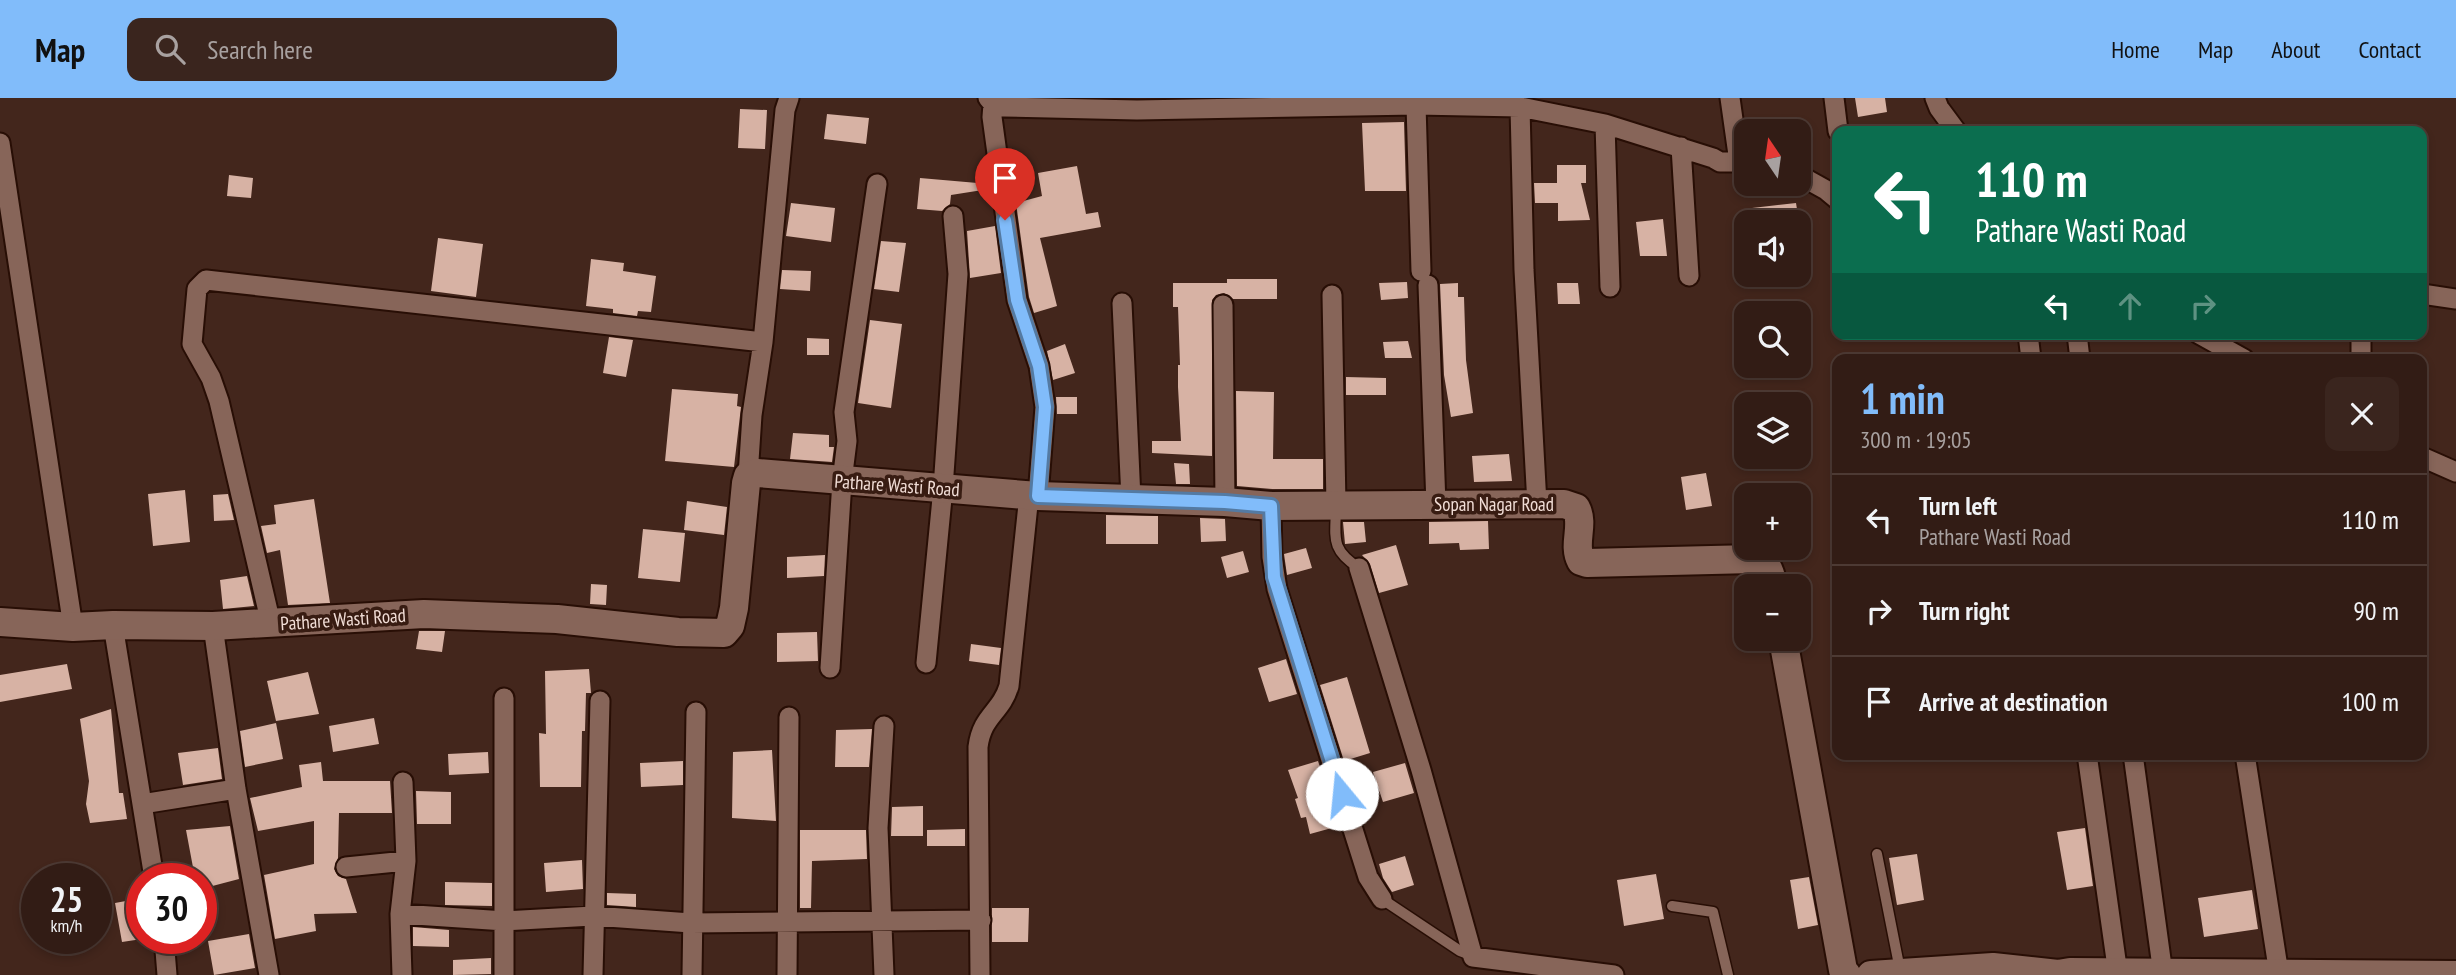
<!DOCTYPE html>
<html lang="en">
<head>
<meta charset="utf-8">
<style>
  :root { --surface:#321c15; --page:#3a251e; --text:#f1f3f6; --muted:#a8a1a0; --line:#4d3a34; --accent:#81bcfa }
  body { margin:0; font-family:"PT Sans Narrow",sans-serif; background:var(--page); color:var(--text); height:100vh; display:flex; flex-direction:column; font-size:26px; white-space:nowrap }
  * { box-sizing:border-box; margin:0 }
  p { font-size:23px; color:var(--muted) }
  .icon { flex:none; width:38px; height:38px; fill:none; stroke:currentColor; stroke-width:2; stroke-linecap:round; stroke-linejoin:round }
  .map { position:relative; flex:1; overflow:hidden }
  .panel { position:absolute; left:1832px; top:256px; width:595px; height:406px; display:flex; flex-direction:column; background:var(--surface); border-radius:14px; box-shadow:0 4px 10px #0003,0 0 0 2px var(--line) }
  .panel>* { flex:none }
  .banner { position:absolute; left:1832px; top:28px; width:595px; height:214px; border-radius:14px; box-shadow:0 4px 10px #0003,0 0 0 2px var(--line); background:#0b6e4f; color:#fff; overflow:hidden }
  .needle { width:46px; rotate:347deg }
  .controls { position:absolute; left:1734px; top:21px; display:grid; gap:14px }
  .controls a { display:grid; place-items:center; width:77px; height:77px; border-radius:14px; background:var(--surface); box-shadow:0 4px 10px #0003,0 0 0 2px var(--line); font-size:35px }
  .speed { position:absolute; left:21px; top:765px; display:flex; gap:14px; font-size:35px; font-weight:700; text-align:center }
  .speed>* { display:grid; place-content:center; width:91px; height:91px; border-radius:50%; background:var(--surface); box-shadow:0 4px 10px #0003,0 0 0 2px var(--line); line-height:1 }
  .speed small { font-size:18px; font-weight:400 }
  .speed .limit { border:10px solid #d22; background:#fff; color:#111 }
  .pin { position:absolute; display:grid; place-items:center; width:60px; height:60px; color:#fff; margin:-72px -30px; border-radius:50% 50% 50% 0; rotate:-45deg; box-shadow:0 0 7px #0007 }
  .pin .icon { rotate:45deg }
  .me { position:absolute; width:77px; margin:-38px; rotate:343deg; stroke-linejoin:round; filter:drop-shadow(0 0 5px #0008) }
  .turn { display:flex; align-items:center; gap:24px; height:147px; padding:0 28px; font-size:32px }
  .turn .icon { width:91px; height:91px; stroke-width:2.5 }
  .turn b { display:block; font-size:49px; line-height:60px }
  .lanes { display:flex; align-items:center; height:66px; padding:0 28px; background:#0003; justify-content:center; gap:35px; direction:ltr }
  .lanes .off { opacity:.35 }
  .round { display:grid; place-items:center; flex:none; width:74px; height:74px; border-radius:14px; background:var(--page) }
  .head { display:flex; align-items:center; justify-content:space-between; height:119px; padding:0 28px }
  h1 { font-size:42px; font-weight:600; line-height:52px; color:var(--accent) }
  ul { padding:0; list-style:none }
  li { display:flex; align-items:center; gap:21px; height:91px; padding:0 28px; border-top:2px solid var(--line) }
  li div { flex:1 }
  li b { display:block; font-size:26px }
  li em { font-style:normal }
  header { display:flex; align-items:center; gap:42px; box-sizing:border-box; height:98px; padding:0 35px; background:var(--accent); color:#111 }
  header strong { font-size:33px }
  nav { display:flex; gap:38px; margin-inline-start:auto; font-size:24px }
  .search { width:490px; height:63px; background:var(--page); display:flex; align-items:center; gap:18px; box-sizing:border-box; padding:0 24px; border-radius:14px; color:var(--muted); font-size:26px }
  .map>svg:first-child { display:block }
</style>
</head>
<body>
<header>
<strong>Map</strong>
<div class="search"><svg class="icon" aria-label="search" viewBox="0 0 24 24"><circle cx="10" cy="10" r="6"/><path d="M15 15l6 6"/></svg>Search here</div>
<nav><a>Home</a><a>Map</a><a>About</a><a>Contact</a></nav>
</header>
<div class="map">
<svg width="2456" height="877" viewBox="0 0 2456 877">
  <rect width="100%" height="100%" fill="#43261c"/>
  <path fill="#d7b2a4" d="M1855,0H1885L1887,14L1858,19Z
    M740,11L767,12L765,51L738,50Z
    M827,16L869,20L866,46L824,41Z
    M1404,24L1406,93H1365L1362,25Z
    M1557,67H1586V85H1581L1590,122L1558,123V105H1535L1534,85H1557Z
    M1077,68L1086,116L1098,114L1101,129L1040,140L1057,208L1034,215L1029,199L1016,105L1042,98L1038,75Z
    M229,77L253,80L251,100L227,98Z
    M920,80L989,86V91L951,97L950,106L942,113L917,111Z
    M791,105L835,110L831,144L786,138Z
    M1796,105L1799,124H1754L1752,110Z
    M1663,121L1667,158H1640L1636,124Z
    M995,128L1001,175L970,180L967,133Z
    M438,140L483,146L476,199L431,193Z
    M881,143L906,145L899,194L874,191Z
    M591,161L624,165L623,173L656,178L651,214L638,213L637,218L613,215V211L586,208Z
    M782,172L811,173L810,193L780,191Z
    M1227,181H1277V201H1233L1224,195L1216,197L1212,202V358L1152,355V343H1181L1178,289V267H1180L1178,209H1173V185H1227Z
    M1407,184L1408,200L1381,202L1379,185Z
    M1458,185V199H1464L1466,262L1473,315L1451,319L1444,277L1440,186Z
    M1557,185H1578L1580,206H1558Z
    M870,222L902,226L891,310L858,305Z
    M609,239L633,242L626,279L603,275Z
    M807,240L829,241V257H807Z
    M1408,243L1412,260H1385L1383,244Z
    M1065,246L1075,275L1053,282L1047,253Z
    M1346,279L1386,280V297H1346Z
    M672,291L738,296L737,308L741,309L734,369L665,363Z
    M1236,293L1274,294L1273,361H1323V391H1272L1237,388Z
    M1056,299H1077V316H1057Z
    M793,335L829,337V349H834L832,364L790,361Z
    M1509,356L1512,383L1474,384L1472,358Z
    M1174,365L1189,366L1190,386H1176Z
    M1706,375L1712,408L1686,412L1681,379Z
    M185,392L190,444L153,448L148,396Z
    M228,396L234,422L214,423L213,397Z
    M314,401L330,505L288,507L280,452L267,455L261,428L276,426L274,407Z
    M687,403L727,409L724,437L684,432Z
    M1106,417L1158,418V446H1106Z
    M1200,420L1225,421L1226,443L1201,444Z
    M1488,423L1489,451L1460,452L1459,445L1429,446V424Z
    M1343,424H1364L1366,444L1345,446Z
    M643,431L685,435L680,484L638,480Z
    M1396,447L1408,487L1379,495L1370,466L1362,457Z
    M1306,450L1312,470L1287,477L1284,456Z
    M1243,453L1249,474L1227,480L1221,459Z
    M825,457L824,478L787,480V459Z
    M247,478L254,508L223,511L220,482Z
    M591,486L607,487L606,507L590,506Z
    M419,533H445L442,554L416,551Z
    M817,534L818,563L777,564V535Z
    M971,546L1001,550L999,567L969,563Z
    M1286,561L1297,596L1269,604L1258,570Z
    M67,566L72,591L0,604V577Z
    M589,571L591,595H586L585,633H582L581,689H540L539,635L546,636L545,573Z
    M308,574L319,616L276,623L267,583Z
    M1347,579L1370,655L1344,663L1320,587Z
    M111,611L119,695H123L127,721L90,725L86,706L89,683L80,621Z
    M374,620L379,646L333,654L329,628Z
    M276,625L283,661L245,669L240,633Z
    M872,631L869,669H835L836,632Z
    M218,650L222,681L183,687L178,655Z
    M772,652L776,723L732,720L733,654Z
    M488,654L489,675L449,677L448,656Z
    M683,663V687L641,689L640,665Z
    M1318,663L1339,728L1310,736L1306,719L1301,720L1295,701L1298,700L1288,672Z
    M321,664L323,683H390L392,715H339L338,760L334,771L338,778L346,781L357,815L314,816L316,833L275,841L264,777L314,766V723L258,733L250,700L302,689L299,667Z
    M1405,665L1414,695L1383,704L1373,674Z
    M416,693L451,694V726H417Z
    M923,708V738H891L892,709Z
    M230,728L239,781L201,791V780H195L186,732Z
    M2085,730L2093,788L2067,792L2057,734Z
    M965,731V748H927V732Z
    M800,732H866L867,761L812,763L811,810H800Z
    M1917,756L1924,802L1897,807L1889,760Z
    M1405,758L1414,787L1392,794L1383,780L1379,766Z
    M582,762L583,791L546,794L544,765Z
    M1656,776L1664,821L1624,828L1617,782Z
    M1809,779L1818,827L1798,831L1790,782Z
    M445,784L492,785V808L445,807Z
    M2252,792L2258,831L2204,839L2198,800Z
    M607,795L636,796V809L607,807Z
    M142,800V841L122,844L115,805Z
    M992,810H1029L1028,844H992Z
    M413,829L449,832V849L413,848Z
    M249,836L255,870L214,877L208,843Z
    M491,860V876L453,877V862Z"/>
  <g fill="none" stroke-linecap="round" stroke-linejoin="round">
    <g stroke="#280e05" stroke-width="13">
      <path id="lane" d="M1336,411C1335,441 1331,452 1359,470
        M1877,756L1900,872
        M1382,801L1460,853L1473,858
        M1672,808L1713,814L1728,877"/>
    </g>
    <g stroke="#280e05" stroke-width="23">
      <path id="street" d="M988,0L993,6L1004,9L1137,12L1416,7L1520,9L1605,26L1713,60L1720,64H1746
        M1730,0L1739,64
        M1834,0L1838,33
        M1935,0L1939,10L1956,33
        M993,6L992,19L1017,202L1039,268L1045,309L1038,398
        M1416,7L1421,173
        M1520,9L1524,172L1537,406
        M1605,26L1610,189
        M0,45L73,529
        M1681,49L1689,178
        M1799,77L1826,92L1838,102
        M1428,187L1436,407
        M2422,196L2456,201
        M1332,197L1336,407
        M1122,205L1131,401
        M1223,207L1225,404
        M2028,236L2031,261
        M2077,236L2080,261
        M2199,236L2244,261
        M2361,236V261
        M2422,359L2456,374
        M748,378L752,317L763,244L785,12L789,0
        M1271,408L1272,459L1277,491L1368,779L1382,801
        M1359,470L1421,672L1473,859L1614,877
        M271,526L219,303L211,280L192,246L197,191L206,182L763,244
        M113,527L154,780
        M213,528L236,691L269,877
        M926,565L943,390L958,176L953,118
        M830,570L842,383L847,343L844,314L877,86
        M2087,656L2118,876
        M2133,656L2163,876
        M2245,656L2279,876
        M142,706L236,691
        M346,769L406,763
        M400,816L505,823L593,818L691,825L981,822
        M164,840L167,877
        M402,877L400,816L406,763L403,684
        M504,877V600
        M593,877L600,603
        M692,877L696,614
        M787,877L789,619
        M884,877L878,730L884,628
        M980,877L978,649C982,617 1001,615 1009,588L1029,397"/>
    </g>
    <g stroke="#280e05" stroke-width="32">
      <path id="secondary" d="M0,524L73,529L113,527L213,528L424,516L557,521L678,534L724,535L730,528L734,510L746,385L748,378L757,375L1038,398L1225,404L1271,408L1564,406L1576,410C1585,427 1572,446 1581,463L1587,465L1753,461C1769,466 1770,473 1773,488
        M1783,541L1843,872L1847,877
        M1871,877L1993,869L2058,876L2070,874L2456,877"/>
    </g>
    <use href="#lane" stroke="#876559" stroke-width="10"/>
    <use href="#street" stroke="#876559" stroke-width="19"/>
    <use href="#secondary" stroke="#876559" stroke-width="28"/>
  </g>
  <g fill="none" stroke-linecap="round" stroke-linejoin="round">
    <g stroke="#547aa2" stroke-width="18">
      <path id="route" d="M1005,122L1017,202L1039,268L1045,309L1038,398L1225,404L1271,408L1274,479L1342,696"/>
    </g>
    <use href="#route" stroke="#81bcfa" stroke-width="12"/>
  </g>
  <g text-anchor="middle" dominant-baseline="central" stroke-width="7" stroke-linejoin="round" paint-order="stroke">
    <g font-size="19" fill="#f1ddd6" stroke="#381c12">
      <text transform="translate(897 387) rotate(4)">Pathare Wasti Road</text>
      <text x="1494" y="406">Sopan Nagar Road</text>
      <text transform="translate(343 521) rotate(-4)">Pathare Wasti Road</text>
    </g>
  </g>
</svg>
<div class="controls">
<a><svg class="needle" viewBox="-14 -14 28 28"><path d="M0-13l5 13h-10z" fill="#e53935"/><path d="M0 13l5-13h-10z" fill="#a8a1a0"/></svg></a>
<a><svg class="icon" aria-label="sound" viewBox="0 0 24 24"><path d="M4 9h4l5-4v14l-5-4H4zM17 9q2 3 0 6"/></svg></a>
<a><svg class="icon" aria-label="search" viewBox="0 0 24 24"><circle cx="10" cy="10" r="6"/><path d="M15 15l6 6"/></svg></a>
<a><svg class="icon" aria-label="layers" viewBox="0 0 24 24"><path d="M12 4l9 5-9 5-9-5zM3 14l9 5 9-5"/></svg></a>
<a>+</a>
<a>−</a>
</div>
<div class="speed"><div>25<small>km/h</small></div><div class="limit">30</div></div>
<div class="pin" style="left:1005px;top:122px;background:#d93025"><svg class="icon" aria-label="arrive" viewBox="0 0 24 24"><path d="M6 21V4h12l-3 4 3 4H6"/></svg></div>
<svg class="me" style="left:1342px;top:696px" viewBox="-20 -20 40 40"><circle r="19" fill="#fff"/><path d="M0-13L10 11 0 6-10 11z" fill="#81bcfa"/></svg>
<div class="banner">
<div class="turn"><svg class="icon" aria-label="left" viewBox="0 0 24 24"><path d="M17 20v-9H6M10 6l-5 5 5 5"/></svg><div><b>110 m</b>Pathare Wasti Road</div></div>
<div class="lanes"><svg class="icon" aria-label="left" viewBox="0 0 24 24"><path d="M17 20v-9H6M10 6l-5 5 5 5"/></svg><svg class="icon off" aria-label="ahead" viewBox="0 0 24 24"><path d="M12 20V5M6 11l6-6 6 6"/></svg><svg class="icon off" aria-label="right" viewBox="0 0 24 24"><path d="M7 20v-9h11M14 6l5 5-5 5"/></svg></div>
</div>
<section class="panel">
<div class="head"><div><h1>1 min</h1><p>300 m · 19:05</p></div><a class="round"><svg class="icon" aria-label="close" viewBox="0 0 24 24"><path d="M6 6l12 12M18 6L6 18"/></svg></a></div>
<ul>
<li><svg class="icon" aria-label="left" viewBox="0 0 24 24"><path d="M17 20v-9H6M10 6l-5 5 5 5"/></svg><div><b>Turn left</b><p>Pathare Wasti Road</p></div><em>110 m</em></li>
<li><svg class="icon" aria-label="right" viewBox="0 0 24 24"><path d="M7 20v-9h11M14 6l5 5-5 5"/></svg><div><b>Turn right</b></div><em>90 m</em></li>
<li><svg class="icon" aria-label="arrive" viewBox="0 0 24 24"><path d="M6 21V4h12l-3 4 3 4H6"/></svg><div><b>Arrive at destination</b></div><em>100 m</em></li>
</ul>
</section>
</div>
</body>
</html>
